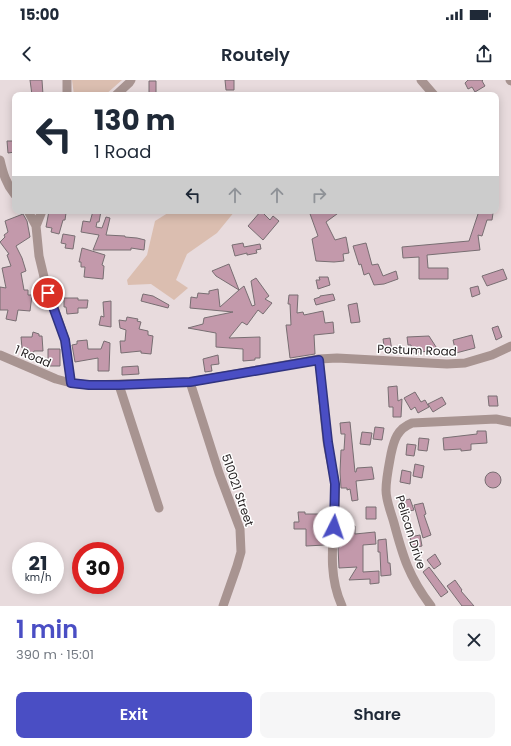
<!DOCTYPE html>
<html lang="en">
<head>
<meta charset="utf-8">
<style>
  :root { --surface:#fff; --page:#f6f6f7; --text:#1f2937; --muted:#747a83; --accent:#4a4ec4 }
  body { margin:0; font-family:Poppins,sans-serif; background:var(--page); color:var(--text); height:100vh; display:flex; flex-direction:column; font-size:15px; white-space:nowrap }
  * { box-sizing:border-box; margin:0 }
  p { font-size:13px; color:var(--muted) }
  .icon { flex:none; width:22px; height:22px; fill:none; stroke:currentColor; stroke-width:2; stroke-linecap:round; stroke-linejoin:round }
  .map { position:relative; height:526px; overflow:hidden }
  .sheet { display:flex; flex-direction:column; background:var(--surface); flex:1 }
  .sheet>* { flex:none }
  .banner { position:absolute; left:12px; top:12px; width:487px; height:122px; border-radius:8px; box-shadow:0 2px 10px #0003; background:#fff; color:var(--text); overflow:hidden }
  .speed { position:absolute; left:12px; top:462px; display:flex; gap:8px; font-size:20px; font-weight:700; text-align:center }
  .speed>* { display:grid; place-content:center; width:52px; height:52px; border-radius:50%; background:var(--surface); box-shadow:0 2px 10px #0003; line-height:1 }
  .speed small { font-size:10px; font-weight:400 }
  .speed .limit { border:6px solid #d22; background:#fff; color:#111 }
  .pin { position:absolute; display:grid; place-items:center; width:34px; height:34px; color:#fff; margin:-17px; border:2px solid #fff; border-radius:50%; box-shadow:0 1px 4px #0007 }
  .me { position:absolute; width:44px; margin:-22px; rotate:4deg; stroke-linejoin:round; filter:drop-shadow(0 0 3px #0008) }
  .turn { display:flex; align-items:center; gap:14px; height:84px; padding:0 16px; font-size:18px }
  .turn .icon { width:52px; height:52px; stroke-width:2.5 }
  .turn b { display:block; font-size:28px; line-height:34px }
  .lanes { display:flex; align-items:center; height:38px; padding:0 16px; background:#0003; justify-content:center; gap:20px; direction:ltr }
  .lanes .off { opacity:.35 }
  .round { display:grid; place-items:center; flex:none; width:42px; height:42px; border-radius:8px; background:var(--page) }
  .summary { display:flex; align-items:center; justify-content:space-between; height:68px; padding:0 16px }
  h1 { font-size:24px; font-weight:600; line-height:30px; color:var(--accent) }
  .cta { display:flex; gap:8px; margin-top:auto; padding:8px 16px }
  .cta a { flex:1; height:46px; border-radius:8px; background:var(--accent); color:#fff; font-size:16px; font-weight:600; line-height:46px; text-align:center }
  .cta a+a { background:var(--page); color:var(--text) }
  .status { display:flex; justify-content:space-between; align-items:center; height:28px; padding:0 20px; background:var(--surface); direction:ltr }
  .status svg { height:11px; fill:currentColor }
  header { display:flex; justify-content:space-between; align-items:center; height:52px; padding:0 16px; background:var(--surface); font-size:18px; font-weight:600 }
  .map>svg:first-child { display:block }
</style>
</head>
<body>
<div class="status"><b>15:00</b><svg viewBox="0 0 49 12"><path d="M0 12V9h3v3zM5 12V6h3v6zM10 12V3h3v9zM15 12V0h3v12zM26 1h20v11H26zM47 4h2v5h-2z"/></svg></div>
<header><svg class="icon" aria-label="back" viewBox="0 0 24 24"><path d="M15 5l-7 7 7 7"/></svg>Routely<svg class="icon" aria-label="share" viewBox="0 0 24 24"><path d="M12 15V3M7 8l5-5 5 5M5 13v7h14v-7"/></svg></header>
<div class="map">
<svg width="511" height="526" viewBox="0 0 511 526">
  <rect width="100%" height="100%" fill="#e8dbdd"/>
  <path fill="#dbbeb0" d="M72,0H122L105,15H74Z
    M171,131H235L217,153L187,174L176,200L188,208L174,220L151,204L128,205L127,200L147,175L155,141Z"/>
  <path fill="#c399ab" stroke="#786e72" d="M30,0H42L43,15H32Z
    M225,0H234V10H226Z
    M468,0H483L482,1L485,6L475,12L472,7L468,9L465,3Z
    M149,1H156V15H149Z
    M7,61H15V72L8,73Z
    M49,131L66,133L65,140H63L59,154L51,152L52,148L46,147Z
    M93,131H101L99,142H97L96,147L102,148L106,137L110,138L106,155L125,156V157L137,158L145,160L144,170L131,168V170H93L99,155L81,152L83,141L90,142Z
    M261,131L270,140L273,136L279,141L263,160L248,146Z
    M309,131H341L326,142L335,160L346,157L349,173L343,174L344,181L334,182L316,181L312,159L318,156Z
    M479,131H485L493,133L492,140H487L482,156L478,155L480,170L427,175L428,188H448V199H419V177L403,178L402,167L469,161Z
    M23,134L27,141L30,157L16,166L22,178L26,191L21,193L24,210H28V215H32L30,231L18,230L16,241L6,239L8,230H0V207L6,208L2,188L11,186L7,175L9,174L0,162L5,157L4,155L8,152L5,141Z
    M63,154L75,156L73,169L65,168L66,164L61,163Z
    M243,163L244,167L260,164L261,169L256,170L257,173L247,175V173L235,176L232,165Z
    M366,163L372,185L378,184L383,196L396,191L398,199L384,204L374,205L369,193L364,195L361,184L359,185L353,166Z
    M82,168L105,175L102,185L104,186L103,199L84,197L85,187H81V182H79Z
    M229,184L239,210L244,206L252,226L255,225L251,201L256,198L269,216L265,219L272,223L263,234L258,230L247,245L242,242L229,258L260,257V278H255V280L243,281V269L216,267V253L188,248L203,244L204,238L233,232L190,228L191,217L197,218L198,213L209,214V211L218,209L220,227L239,210L216,196L212,191Z
    M503,189L507,199L487,206L482,196Z
    M319,197H328L330,205L318,209L316,200H320Z
    M478,206L480,214L472,217L470,208Z
    M143,214L153,216L169,225L168,228L141,221Z
    M333,214L335,220L316,225L314,219L320,217V216Z
    M289,215H298L297,233L303,232L304,235L323,231L325,243L333,242L334,253L314,255L315,274L290,278L286,245H291L290,224H288Z
    M64,218H78V220H88L87,228H78V233L67,234L66,227H64Z
    M111,221V247L99,245L101,236L104,237L103,222Z
    M357,223L360,242L351,243L348,225Z
    M127,237L138,239L137,241L141,242L139,249L148,251V255L153,256L151,274L141,273V271L121,273L120,261H125L126,250L120,248L119,240L126,241Z
    M498,246L502,257L496,260L492,248Z
    M33,252L39,254V256H42L43,271H34L31,279L25,278L28,268H22L21,257H32Z
    M472,255L475,268L456,273L453,260Z
    M429,256L438,270L411,273V265H408L407,257Z
    M390,258L392,271L385,272L383,259Z
    M87,260L88,269H101L104,261L110,263L109,291H98V278L75,282L72,265L77,264V261Z
    M48,269H60V286H50V281H48Z
    M218,275L219,284L211,285L212,291L205,292L203,279Z
    M138,286L139,294L122,295V287Z
    M397,306L398,321L402,319L401,337H393V327H389L388,307Z
    M415,312L421,322L425,320L429,327L418,333L415,327L411,330L404,318Z
    M488,316H497L498,326H489Z
    M442,317L446,324L433,332L428,324Z
    M350,342L355,392H356L357,388L372,387L374,399L356,401L358,420L352,421L350,409L347,410V408H341L340,392L341,370H344L345,354H341L340,343Z
    M375,347L384,348L382,360L373,359Z
    M477,351H486L487,363L471,364V370L461,371V369L444,370L443,358L477,354Z
    M362,352L372,353L370,365L360,364Z
    M419,358L429,359L427,371L418,370Z
    M407,364L416,365L414,376L406,375Z
    M415,384L424,386L422,398L413,396Z
    M402,390L411,392L410,404L400,402Z
    M485 400a8 8 0 1 1 16 0a8 8 0 1 1-16 0Z
    M410,419L414,430L405,432L402,421Z
    M423,423L426,434L424,435L431,455L423,458L414,425Z
    M366,427H376V439H366Z
    M298,432H305V434H320L321,457H325V465L306,466V449H294V442H299Z
    M340,440H350V445L355,446V454L375,452L376,464L363,465V492L379,491V503L370,504V499L349,500L357,487L339,488L338,467H340Z
    M420,455L422,466L413,468L410,457Z
    M386,459L388,483H390L391,495L381,496L380,472H378V460Z
    M435,474L441,484L434,489L427,480Z
    M429,487L448,512L441,517L423,492Z
    M455,500L462,510L461,511L474,526H462L447,506Z"/>
  <g fill="none" stroke-linecap="round" stroke-linejoin="round">
    <path stroke="#a89491" stroke-width="9" d="M67,0V15
      M421,0L434,15
      M510,0L511,1
      M116,15L129,3L131,0
      M0,80C3,93 6,104 15,115
      M28,131L36,146L39,176L45,201L65,260L71,303
      M36,146L42,131
      M0,275L56,299L71,303L89,305L190,302L319,279L337,278L447,284L465,283L492,275L511,266
      M319,279C322,307 324,334 327,361C329,376 334,391 335,406C337,447 324,487 342,526
      M190,302L219,393L240,449L241,472L237,486L223,526
      M119,305L159,428
      M431,526C409,497 403,477 394,443C391,432 386,421 386,410C386,399 389,385 391,374C394,360 397,349 412,343L496,339L511,342"/>
  </g>
  <g fill="none" stroke-linecap="round" stroke-linejoin="round">
    <g stroke="#30337f" stroke-width="10">
      <path id="route" d="M48,213L65,260L71,303L89,305H119L190,302L319,280L328,362L335,404L334,447"/>
    </g>
    <use href="#route" stroke="#4a4ec4" stroke-width="7"/>
  </g>
  <g text-anchor="middle" dominant-baseline="central" stroke-width="3" stroke-linejoin="round" paint-order="stroke">
    <g font-size="12" fill="#221d1e" stroke="#fff">
      <text transform="translate(417 270) rotate(2)">Postum Road</text>
      <text transform="translate(33 276) rotate(23)">1 Road</text>
      <text transform="translate(238 410) rotate(71)">510021 Street</text>
      <text transform="translate(411 452) rotate(73)">Pelican Drive</text>
    </g>
  </g>
</svg>
<div class="speed"><div>21<small>km/h</small></div><div class="limit">30</div></div>
<div class="pin" style="left:48px;top:213px;background:#d93025"><svg class="icon" aria-label="arrive" viewBox="0 0 24 24"><path d="M6 21V4h12l-3 4 3 4H6"/></svg></div>
<svg class="me" style="left:334px;top:447px" viewBox="-20 -20 40 40"><circle r="19" fill="#fff"/><path d="M0-13L10 11 0 6-10 11z" fill="#4a4ec4"/></svg>
<div class="banner">
<div class="turn"><svg class="icon" aria-label="left" viewBox="0 0 24 24"><path d="M17 20v-9H6M10 6l-5 5 5 5"/></svg><div><b>130 m</b>1 Road</div></div>
<div class="lanes"><svg class="icon" aria-label="left" viewBox="0 0 24 24"><path d="M17 20v-9H6M10 6l-5 5 5 5"/></svg><svg class="icon off" aria-label="ahead" viewBox="0 0 24 24"><path d="M12 20V5M6 11l6-6 6 6"/></svg><svg class="icon off" aria-label="ahead" viewBox="0 0 24 24"><path d="M12 20V5M6 11l6-6 6 6"/></svg><svg class="icon off" aria-label="right" viewBox="0 0 24 24"><path d="M7 20v-9h11M14 6l5 5-5 5"/></svg></div>
</div>
</div>
<section class="sheet">
<div class="summary"><div><h1>1 min</h1><p>390 m · 15:01</p></div><a class="round"><svg class="icon" aria-label="close" viewBox="0 0 24 24"><path d="M6 6l12 12M18 6L6 18"/></svg></a></div>
<div class="cta"><a>Exit</a><a>Share</a></div>
</section>
</body>
</html>
